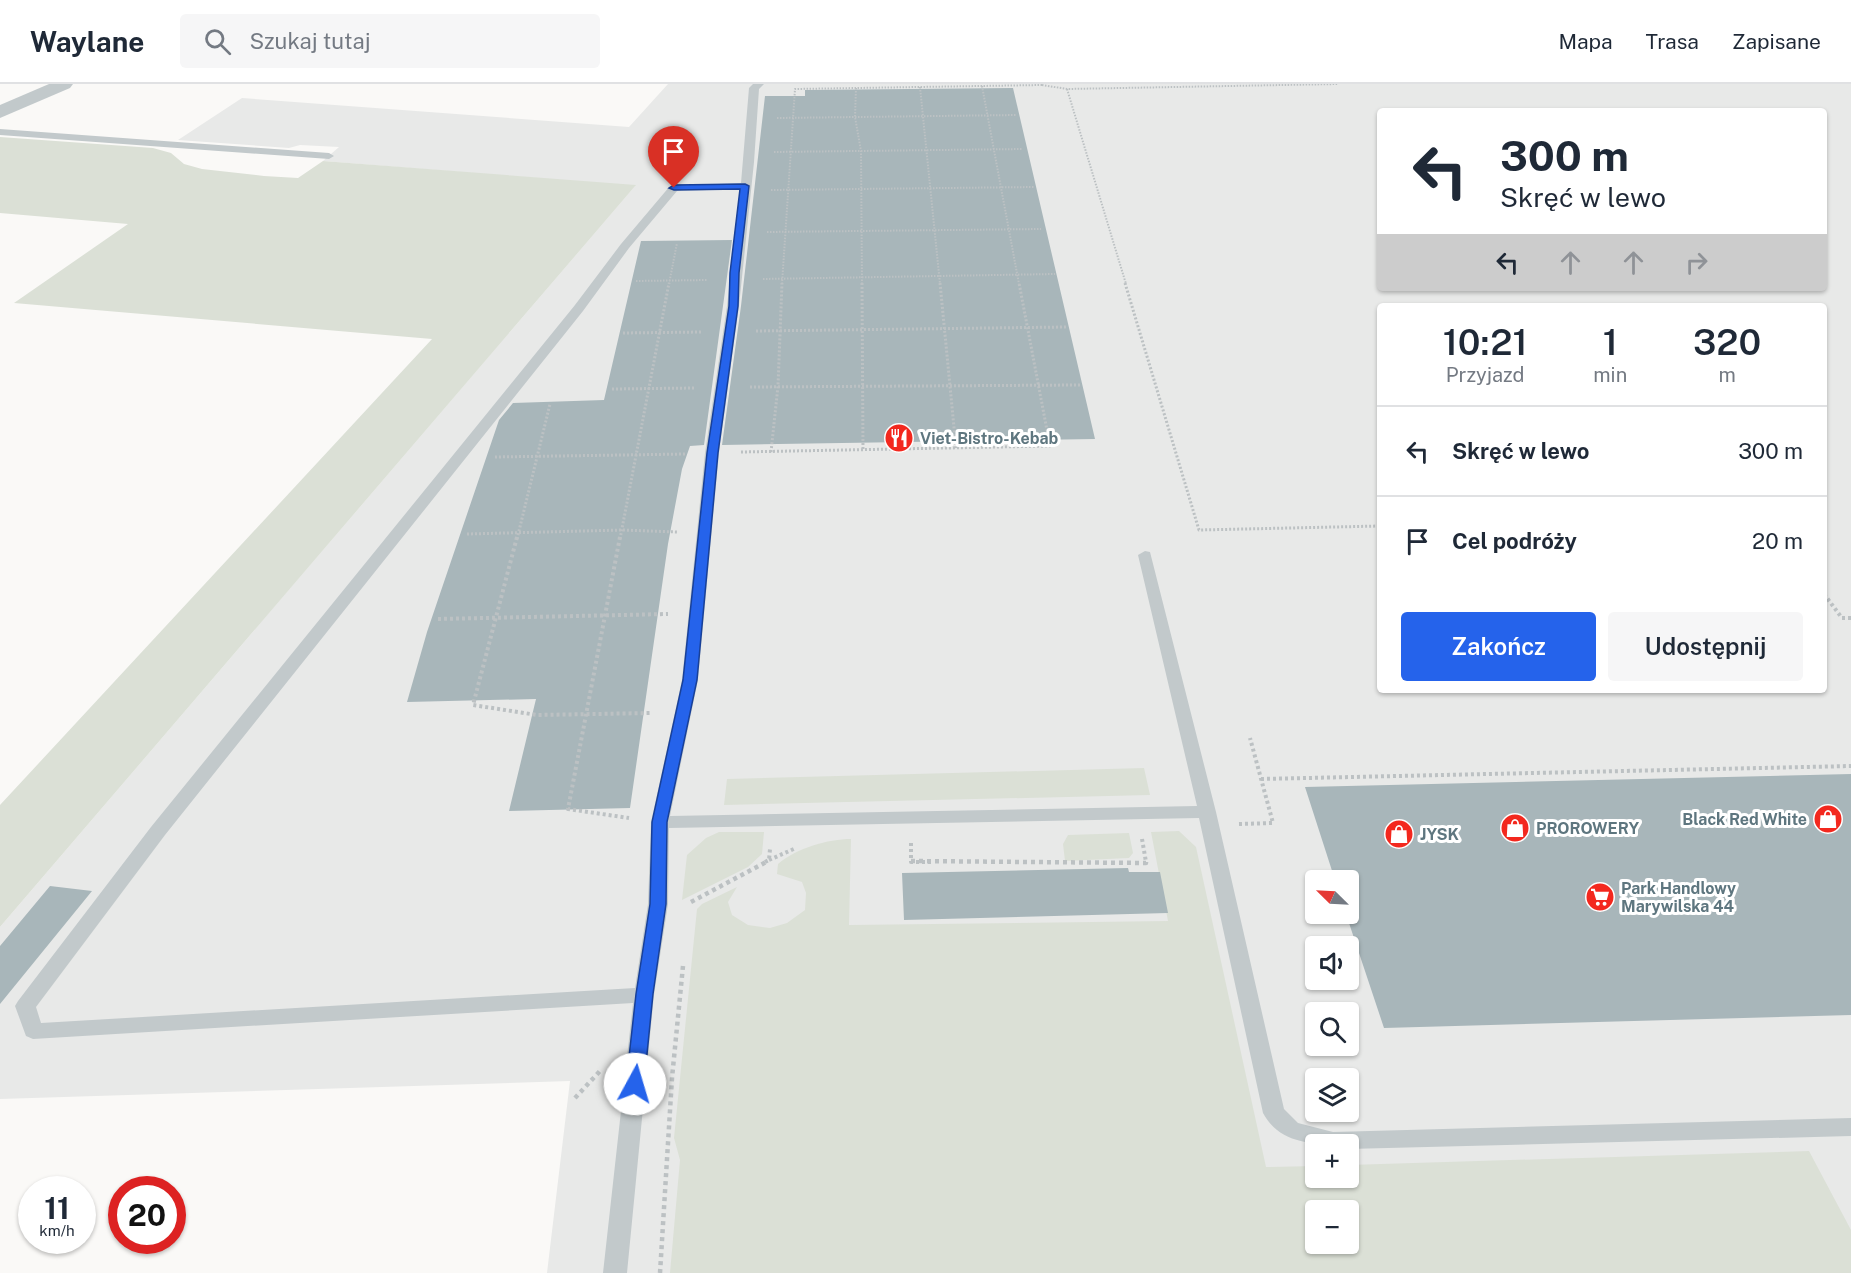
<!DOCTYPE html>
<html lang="pl">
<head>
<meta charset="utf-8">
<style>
  :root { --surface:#fff; --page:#f6f6f7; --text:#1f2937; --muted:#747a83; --line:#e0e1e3; --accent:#2563eb }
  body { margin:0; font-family:"Public Sans",sans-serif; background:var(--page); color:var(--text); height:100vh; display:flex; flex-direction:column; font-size:22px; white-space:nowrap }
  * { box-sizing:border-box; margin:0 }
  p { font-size:20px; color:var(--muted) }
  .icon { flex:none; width:33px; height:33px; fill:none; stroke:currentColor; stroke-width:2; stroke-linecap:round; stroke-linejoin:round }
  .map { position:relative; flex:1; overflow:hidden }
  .side { position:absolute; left:1377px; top:219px; width:450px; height:390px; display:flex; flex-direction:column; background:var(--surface); border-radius:6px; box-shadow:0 2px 4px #0004 }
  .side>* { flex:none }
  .top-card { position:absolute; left:1377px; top:24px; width:450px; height:183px; border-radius:6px; box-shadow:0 2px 4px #0004; background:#fff; color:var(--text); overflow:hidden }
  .needle { width:39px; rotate:294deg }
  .controls { position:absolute; left:1305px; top:786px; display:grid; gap:12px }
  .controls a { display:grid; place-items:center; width:54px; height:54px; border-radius:6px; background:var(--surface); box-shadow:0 2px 4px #0004; font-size:30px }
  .speed { position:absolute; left:18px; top:1092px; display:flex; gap:12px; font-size:30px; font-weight:700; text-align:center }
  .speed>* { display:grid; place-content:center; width:78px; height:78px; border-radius:50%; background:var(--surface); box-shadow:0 2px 4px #0004; line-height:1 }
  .speed small { font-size:15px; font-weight:400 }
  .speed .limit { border:9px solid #d22; background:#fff; color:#111 }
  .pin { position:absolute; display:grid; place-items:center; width:51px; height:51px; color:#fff; margin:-62px -26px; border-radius:50% 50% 50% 0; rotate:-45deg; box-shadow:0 0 6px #0007 }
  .pin .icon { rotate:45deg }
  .me { position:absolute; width:66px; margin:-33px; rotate:6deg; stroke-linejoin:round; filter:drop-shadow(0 0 4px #0008) }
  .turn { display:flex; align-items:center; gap:21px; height:126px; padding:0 24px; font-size:27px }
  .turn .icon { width:78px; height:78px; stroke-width:2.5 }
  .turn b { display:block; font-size:42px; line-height:51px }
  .lanes { display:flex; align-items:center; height:57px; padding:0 24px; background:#0003; justify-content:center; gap:30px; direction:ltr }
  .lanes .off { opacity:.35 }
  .eta { display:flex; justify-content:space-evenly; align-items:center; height:102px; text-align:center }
  .eta b { font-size:36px; font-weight:600; line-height:42px }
  .button { display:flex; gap:12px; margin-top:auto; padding:12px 24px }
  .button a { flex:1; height:69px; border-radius:6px; background:var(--accent); color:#fff; font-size:24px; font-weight:600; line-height:69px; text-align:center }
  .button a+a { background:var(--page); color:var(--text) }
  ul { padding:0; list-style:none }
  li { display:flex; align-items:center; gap:18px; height:90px; padding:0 24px; border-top:2px solid var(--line) }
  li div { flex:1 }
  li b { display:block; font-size:22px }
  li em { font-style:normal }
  header { display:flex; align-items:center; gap:36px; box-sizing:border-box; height:84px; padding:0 30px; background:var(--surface); border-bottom:2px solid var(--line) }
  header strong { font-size:28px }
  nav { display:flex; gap:33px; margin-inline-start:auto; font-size:21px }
  .search { width:420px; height:54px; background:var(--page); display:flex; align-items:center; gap:15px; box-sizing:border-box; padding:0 21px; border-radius:6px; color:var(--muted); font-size:22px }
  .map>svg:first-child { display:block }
</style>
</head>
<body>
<header>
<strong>Waylane</strong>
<div class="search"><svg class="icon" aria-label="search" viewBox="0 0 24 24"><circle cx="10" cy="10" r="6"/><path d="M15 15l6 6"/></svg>Szukaj tutaj</div>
<nav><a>Mapa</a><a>Trasa</a><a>Zapisane</a></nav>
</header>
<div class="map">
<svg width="1851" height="1189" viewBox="0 0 1851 1189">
  <rect width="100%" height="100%" fill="#faf9f7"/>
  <path fill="#e8e9e8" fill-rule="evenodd" d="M668,0H1851V1189H547L570,997L0,1015V843L635,102L323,77L339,63L300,61L289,64L178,56L242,14L629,43ZM1380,27H1824V204H1380ZM1380,222H1824V606H1380ZM1316,796H1348V830H1316ZM1316,862H1348V896H1316ZM1316,928H1348V962H1316ZM1316,994H1348V1028H1316ZM1316,1060H1348V1094H1316ZM1316,1126H1348V1160H1316Z"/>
  <path fill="#dbe0d6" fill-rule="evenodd" d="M0,53L153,64L171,69L184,80L202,85L264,92L298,94L323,77L636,101L0,843V721L432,255L14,219L128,140L0,129Z
    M1144,684L1150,711L724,721L727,695Z
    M1179,747L1196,763L1266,1083L1315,1082L1316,1094H1348L1349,1081L1809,1067L1851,1146V1189H670L680,1076L674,1054L697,825L702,820L737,803L728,818L732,831L748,841L770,844L787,839L805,826L806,809L802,798L777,790L778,780C797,764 828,755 851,755L849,841L1168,837L1151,748ZM1316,1126H1348V1160H1316Z
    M719,748H764L762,770L748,783L682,816L687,771L706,754Z
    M1129,749L1133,769L1129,774L1065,777L1063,760L1068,751Z"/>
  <path fill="#a8b6ba" d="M1013,4L1095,355L722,361L741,222L765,12H805V6Z
    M732,156L704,361L690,362L682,385L668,460L630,724L509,727L536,615L407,618L427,548L499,336L513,319L604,316L641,157Z
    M1851,690V931L1384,944L1346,830H1348V796H1335L1305,703Z
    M1128,784L1129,788H1160L1168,829L904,836L902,789Z
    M50,802L92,807L0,920V862Z"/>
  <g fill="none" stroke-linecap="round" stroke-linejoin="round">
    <path stroke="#bcc1c3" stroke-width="2" stroke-dasharray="1.5 1.5" stroke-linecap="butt" d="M1042,1L1067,5L1338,0
      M982,2L1019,200
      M920,3L940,200
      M856,4L855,33L861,67L862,200
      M1067,5L1126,200
      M777,34L1017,31
      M774,68L1023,65
      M771,106L1034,103
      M767,148L1041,145
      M763,195L1055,190
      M636,197L707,196
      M669,200L677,159
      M782,200L795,5L1042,1"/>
    <path stroke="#bcc1c3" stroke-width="3" stroke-dasharray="2 2" stroke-linecap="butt" d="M862,199L863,366
      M940,199L956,364
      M1125,199L1199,446L1380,442
      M756,247L1066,243
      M623,249L701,248
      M750,303L1080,301
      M612,305L695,304
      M741,368L1050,362L1019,199
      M771,368L778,302L782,199
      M495,373L685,370
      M467,450L622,446L677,448
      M517,455L550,320
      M620,455L669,199"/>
    <path stroke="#bcc1c3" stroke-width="4" stroke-dasharray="3 3" stroke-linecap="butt" d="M517,453L473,621L537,631L652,629
      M620,453L568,725L629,734
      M1824,510L1842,534H1851
      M438,535L668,530
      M1261,695L1851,682
      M1239,740L1273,739L1250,654
      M1142,755L1146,778
      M911,759V778H931
      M769,776L796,764
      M765,778L769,776L770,765"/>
    <path stroke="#bcc1c3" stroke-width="4.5" stroke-dasharray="4 4" stroke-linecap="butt" d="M911,777L1146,779V777
      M691,818L768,777
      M575,1014L600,987H603
      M660,1189L672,994L683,882"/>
    <path fill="#c2c9cb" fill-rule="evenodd" d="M753,0H764L759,5L754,78L739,222L719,369L698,596L670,732L1197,722L1138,471L1145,467L1150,468L1216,728L1284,1025L1298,1039L1333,1048L1851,1034V1052L1348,1065V1060C1316,1060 1281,1062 1263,1029L1199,734L669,744L668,820L654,911L627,1189H603L633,919L33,955L26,952L15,922L18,917L151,743L575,221L621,160L670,102L741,99L749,4ZM740,105L727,222L705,369L682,596L651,738L648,820L635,904L41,939L36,923L165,751L583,227L629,164L677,107Z
      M0,45L329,69L334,72L329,75L0,51Z"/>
    <path fill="#c2c9cb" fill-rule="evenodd" d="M49,0H73L70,4L0,34V21Z"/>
  </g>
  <path fill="#2563eb" stroke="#184099" stroke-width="1.5" d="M745,100L749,102L739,189L738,222L718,369L697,596L667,738L666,820L653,910L644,1000L641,1005L635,1007L629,1005L626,1000L636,910L650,820L652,738L683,596L707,369L729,222L730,189L740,105L674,106L669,104L674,101Z"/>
  <defs>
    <g id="restaurant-disc" transform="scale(1.5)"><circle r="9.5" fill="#f3281e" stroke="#fff"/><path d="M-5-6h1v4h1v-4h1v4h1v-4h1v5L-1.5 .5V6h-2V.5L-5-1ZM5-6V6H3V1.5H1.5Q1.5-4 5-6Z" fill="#fff"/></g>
    <g id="shop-disc" transform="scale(1.5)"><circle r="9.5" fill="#f3281e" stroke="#fff"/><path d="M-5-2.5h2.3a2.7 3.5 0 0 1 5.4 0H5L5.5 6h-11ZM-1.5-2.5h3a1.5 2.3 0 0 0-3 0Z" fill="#fff"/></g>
    <g id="supermarket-disc" transform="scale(1.5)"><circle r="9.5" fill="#f3281e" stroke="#fff"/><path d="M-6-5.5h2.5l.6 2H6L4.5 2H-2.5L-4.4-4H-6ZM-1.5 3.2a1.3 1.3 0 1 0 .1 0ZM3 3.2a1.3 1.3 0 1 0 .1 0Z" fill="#fff"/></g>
  </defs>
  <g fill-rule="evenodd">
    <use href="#restaurant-disc" x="899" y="354"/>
    <use href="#shop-disc" x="1828" y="735"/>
    <use href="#shop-disc" x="1515" y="744"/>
    <use href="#shop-disc" x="1399" y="750"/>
    <use href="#supermarket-disc" x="1600" y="813"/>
  </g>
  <g text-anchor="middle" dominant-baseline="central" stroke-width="6" stroke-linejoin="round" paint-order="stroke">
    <g font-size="16" font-weight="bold" fill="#5e767f" stroke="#fff" text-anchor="start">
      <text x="920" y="354">Viet-Bistro-Kebab</text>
      <text x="1807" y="735" text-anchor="end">Black Red White</text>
      <text x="1536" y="744">PROROWERY</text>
      <text x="1420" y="750">JYSK</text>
      <text x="1621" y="804">Park Handlowy<tspan x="1621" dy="18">Marywilska 44</tspan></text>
    </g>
  </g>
</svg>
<div class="controls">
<a><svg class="needle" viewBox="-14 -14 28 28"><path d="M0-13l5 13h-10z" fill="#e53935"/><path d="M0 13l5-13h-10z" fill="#747a83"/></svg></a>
<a><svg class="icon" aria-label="sound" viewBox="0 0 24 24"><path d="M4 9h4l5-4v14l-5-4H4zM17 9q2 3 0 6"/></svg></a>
<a><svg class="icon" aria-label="search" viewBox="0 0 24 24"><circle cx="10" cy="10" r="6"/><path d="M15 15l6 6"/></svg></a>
<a><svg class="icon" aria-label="layers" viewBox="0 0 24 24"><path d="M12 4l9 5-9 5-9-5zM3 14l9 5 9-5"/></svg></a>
<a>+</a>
<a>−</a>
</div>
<div class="speed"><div>11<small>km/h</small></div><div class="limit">20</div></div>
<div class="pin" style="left:674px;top:104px;background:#d93025"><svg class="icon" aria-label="arrive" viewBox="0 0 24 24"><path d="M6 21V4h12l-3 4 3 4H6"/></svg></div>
<svg class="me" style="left:635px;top:1000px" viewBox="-20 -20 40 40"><circle r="19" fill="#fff"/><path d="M0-13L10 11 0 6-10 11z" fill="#2563eb"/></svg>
<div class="top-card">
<div class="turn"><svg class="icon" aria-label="left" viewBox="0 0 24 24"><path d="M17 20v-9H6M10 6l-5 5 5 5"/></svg><div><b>300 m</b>Skręć w lewo</div></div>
<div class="lanes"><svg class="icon" aria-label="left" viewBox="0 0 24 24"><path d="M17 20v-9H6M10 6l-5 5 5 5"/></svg><svg class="icon off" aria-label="ahead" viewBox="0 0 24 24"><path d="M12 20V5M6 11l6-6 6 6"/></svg><svg class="icon off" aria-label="ahead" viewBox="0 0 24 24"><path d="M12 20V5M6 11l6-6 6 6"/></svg><svg class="icon off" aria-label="right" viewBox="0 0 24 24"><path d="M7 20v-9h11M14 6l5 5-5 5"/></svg></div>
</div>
<section class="side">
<div class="eta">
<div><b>10:21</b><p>Przyjazd</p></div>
<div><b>1</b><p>min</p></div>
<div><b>320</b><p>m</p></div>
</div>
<ul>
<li><svg class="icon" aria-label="left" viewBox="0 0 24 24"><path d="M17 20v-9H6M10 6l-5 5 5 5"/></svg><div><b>Skręć w lewo</b></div><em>300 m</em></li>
<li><svg class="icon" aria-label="arrive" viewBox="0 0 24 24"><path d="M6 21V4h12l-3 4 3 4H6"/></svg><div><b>Cel podróży</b></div><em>20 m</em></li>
</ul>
<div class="button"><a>Zakończ</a><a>Udostępnij</a></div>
</section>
</div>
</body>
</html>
